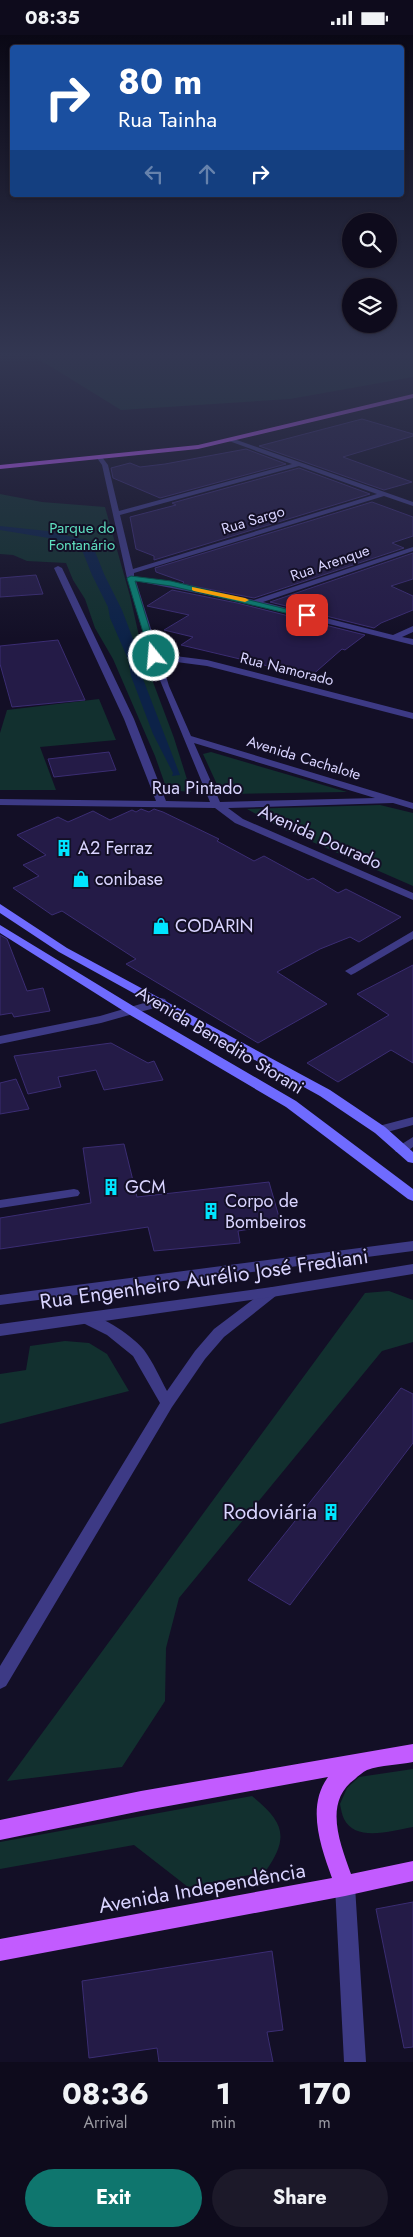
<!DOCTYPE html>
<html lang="en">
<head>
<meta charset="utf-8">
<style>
  :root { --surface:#0e0b1c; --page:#1c1929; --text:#f1f3f6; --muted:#9b9ba3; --line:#2e2b3b; --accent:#0f766e }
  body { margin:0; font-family:Jost,sans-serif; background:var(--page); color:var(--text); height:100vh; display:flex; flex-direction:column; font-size:19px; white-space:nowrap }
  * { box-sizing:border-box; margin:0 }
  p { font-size:16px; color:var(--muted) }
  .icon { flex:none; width:28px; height:28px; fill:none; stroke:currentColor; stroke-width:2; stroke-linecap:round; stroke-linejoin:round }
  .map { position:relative; height:2027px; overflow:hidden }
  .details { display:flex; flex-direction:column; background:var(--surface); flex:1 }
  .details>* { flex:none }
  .banner { position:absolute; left:10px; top:10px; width:394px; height:152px; border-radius:5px; box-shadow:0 1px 4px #0004,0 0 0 1px var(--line); background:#1a4fa0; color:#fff; overflow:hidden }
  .controls { position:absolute; left:342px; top:178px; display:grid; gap:10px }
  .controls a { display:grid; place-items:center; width:55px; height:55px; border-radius:50%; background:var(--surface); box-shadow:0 1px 4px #0004,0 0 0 1px var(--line); font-size:25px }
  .pin { position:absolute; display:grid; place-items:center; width:42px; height:42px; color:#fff; margin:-21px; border-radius:10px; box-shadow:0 2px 8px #0006 }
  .me { position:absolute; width:55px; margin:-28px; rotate:343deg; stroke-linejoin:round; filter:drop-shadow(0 0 4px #0008) }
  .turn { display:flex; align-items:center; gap:18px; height:105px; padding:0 25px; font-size:22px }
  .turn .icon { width:65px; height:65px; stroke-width:2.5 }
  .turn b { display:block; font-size:35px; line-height:42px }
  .lanes { display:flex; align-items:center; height:48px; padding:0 25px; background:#0003; justify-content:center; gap:25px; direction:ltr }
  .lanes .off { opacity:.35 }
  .eta { display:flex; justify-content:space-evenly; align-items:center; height:85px; text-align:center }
  .eta b { font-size:30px; font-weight:700; line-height:35px }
  .action { display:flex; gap:10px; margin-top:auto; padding:10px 25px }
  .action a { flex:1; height:58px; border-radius:30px; background:var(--accent); color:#fff; font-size:20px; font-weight:700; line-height:58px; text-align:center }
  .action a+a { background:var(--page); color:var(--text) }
  .status { display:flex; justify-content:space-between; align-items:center; height:35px; padding:0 25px; background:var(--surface); direction:ltr }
  .status svg { height:14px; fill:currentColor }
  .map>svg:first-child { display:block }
</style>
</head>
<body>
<div class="status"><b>08:35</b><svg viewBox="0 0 49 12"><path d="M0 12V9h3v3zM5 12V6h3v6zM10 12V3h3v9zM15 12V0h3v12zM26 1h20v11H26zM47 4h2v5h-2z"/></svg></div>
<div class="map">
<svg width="413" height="2027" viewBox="0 0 413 2027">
  <rect width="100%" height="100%" fill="#130f26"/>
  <path fill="#12302f" d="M32,320H413V342L290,364L121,375Z
    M0,459L42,467L105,472L130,561L144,623L174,703L191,757L167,755L155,721L113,624L95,593L85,564L73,545L66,528L27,526L13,520L0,519Z
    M99,664L116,705L40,712L56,755H0V698L7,675Z
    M211,717L347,757L231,759L220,756L203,719Z
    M380,770L413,778V851L285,795L247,774Z
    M389,1256L413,1265V1307L382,1316L179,1563L166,1613L165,1666L122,1732L7,1746L365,1258Z
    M65,1306L89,1308L107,1319L129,1356L0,1389V1339L26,1335L30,1311Z
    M413,1734V1792C393,1795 356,1808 344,1784C342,1780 341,1774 340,1769L347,1753L359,1742Z
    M252,1761C284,1787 290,1802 265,1837L188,1852L134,1810L0,1834V1807Z"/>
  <path fill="#0c2248" d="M0,491L47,496L86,505L94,514L104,539L122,575L138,617L143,644L180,740L172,741L173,738L153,699L131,641L128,624L110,583L108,572L92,540L82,515L74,508L55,504L0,495Z"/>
  <path fill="#241b47" stroke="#3b2d73" d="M362,384L413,399V401L343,422L412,447L384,455L259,411Z
    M246,414L286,429L160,463L113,443L111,433L130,428L140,432L165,429Z
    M299,433L370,459L154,525V521L136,514L130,482L176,470L172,468Z
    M372,467L413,482V501L392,508L404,513L254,563L182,549L184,547L156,537L155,533Z
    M413,518V544L391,551L413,561V575L381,588L374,593L270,567Z
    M36,540L43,559L0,562V543Z
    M172,555L237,568L365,600L345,615L342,614L310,642L286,637L261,629L181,610L193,602L164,595L189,580L147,571Z
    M58,605L85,665L12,672L0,629V611Z
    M109,717L116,735L54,742L48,724Z
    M141,774L149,777L154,774L163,777L219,804L217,806L254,826L264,821L308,845L313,843L338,858L346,854L401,882L359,907L350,902L320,914L277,937L327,969L258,1008L126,929L136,924L62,876L52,880L13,853L39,841L23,830L46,820L17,800L58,782L68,787L93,776L110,785L132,775L136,777Z
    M0,900L7,904L27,956L43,953L50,976L14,982L12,978L0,980Z
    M413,930V1028L391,1015L338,1047L307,1028L389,980L357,959Z
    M111,1008L148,1028L154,1026L163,1045L104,1055L96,1035L58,1042L61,1052L28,1059L14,1021Z
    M16,1044L29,1074L0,1079V1048Z
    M124,1109L137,1162L269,1147L281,1189L238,1196L240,1208L154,1216L148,1192L0,1214V1183L91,1168L83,1113Z
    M401,1353L413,1359V1408L290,1570L248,1545Z
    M413,1867V2012L404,2013L376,1874Z
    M272,1916L283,1995L267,1997L273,2027H159L157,2013L89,2023L82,1946Z"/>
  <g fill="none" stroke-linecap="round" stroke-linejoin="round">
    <path fill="#3d3a85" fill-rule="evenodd" d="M74,1154L78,1155L80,1158L78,1161L0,1173V1165Z
      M272,1252L277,1254L279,1257L277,1260L224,1302L205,1324L172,1372L6,1651L0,1654V1631L160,1368L133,1321L107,1300L83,1288L81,1284L83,1280C97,1276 135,1303 144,1315C153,1327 160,1343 167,1356L195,1316L214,1294L267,1254Z"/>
    <path fill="#3d3a85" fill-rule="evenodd" d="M231,403L413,467V471L384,461L134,538V541L254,565L413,512V516L263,567L393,600L413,591V597L402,602L413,604V610L237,566L136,546L159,619L207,625L413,678V684L207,631L161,625L169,651L191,701L413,768V774L393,768L228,773L243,784L413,858V865L235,788L215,773L0,770V764L156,766L124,684L54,533L58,531L62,533L134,684L166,766L210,767L150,621L127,543L102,430L97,423L102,422L108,430L119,476L292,429L229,406ZM299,431L377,459L133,534L120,480ZM194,708L375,763L220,767Z
      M413,896V904L355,938L351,940L345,936Z
      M161,963L165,964L167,967L165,970L101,988L0,1009V1001L100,981Z
      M413,1082V1090L380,1099L373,1095L375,1092Z
      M413,1102V1112L406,1117H396L394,1114Z
      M413,1206V1216L0,1270V1260Z
      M413,1229V1239L272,1262L0,1301V1289L272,1252Z
      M345,1841L352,1844L355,1851L366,2027H344L335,1851L338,1844Z"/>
    <path fill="#6f6bff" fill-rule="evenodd" d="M0,869L67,913L330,1055L385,1092L413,1117V1128L408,1127L375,1098L320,1061L59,917L0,878Z
      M0,890L138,974L296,1066L413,1154V1166L408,1164L286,1072L130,980L0,898Z"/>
    <path fill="#c25bff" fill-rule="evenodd" d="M413,359V363L198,414L0,434V430L198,410Z
      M413,1709V1727C399,1730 381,1730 367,1735C363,1737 358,1741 355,1744C323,1767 340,1808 351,1839L413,1826V1846L345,1861L0,1926V1904L332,1843C321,1812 306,1772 328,1742L141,1776L0,1805V1785L141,1756Z"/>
  </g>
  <linearGradient id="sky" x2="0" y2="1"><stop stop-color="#0a0815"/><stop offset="0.53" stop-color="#333752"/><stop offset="1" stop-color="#333752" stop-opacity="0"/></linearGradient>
  <rect width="413" height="604" fill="url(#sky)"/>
  <path fill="#0f766e" stroke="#0a4d48" d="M131,541L171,546L311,580L307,583L171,551L135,546L158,621L154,623L150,621L127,543Z"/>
  <path fill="#f59e0b" d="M192,552L245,563L249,565L245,567L194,556L192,555Z"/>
  <defs>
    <g id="building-bare" transform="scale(1.35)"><path d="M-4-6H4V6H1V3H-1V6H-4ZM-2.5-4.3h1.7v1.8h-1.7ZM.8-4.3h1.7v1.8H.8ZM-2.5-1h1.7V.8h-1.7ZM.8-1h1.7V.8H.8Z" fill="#00e5ff" stroke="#130f26" stroke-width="2.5" paint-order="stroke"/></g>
    <g id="shop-bare" transform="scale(1.35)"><path d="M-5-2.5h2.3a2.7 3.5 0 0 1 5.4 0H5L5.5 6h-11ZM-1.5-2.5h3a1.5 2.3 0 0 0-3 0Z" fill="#00e5ff" stroke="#130f26" stroke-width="2.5" paint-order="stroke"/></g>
  </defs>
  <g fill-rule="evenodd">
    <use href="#building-bare" x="64" y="813"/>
    <use href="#shop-bare" x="81" y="844"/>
    <use href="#shop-bare" x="161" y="891"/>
    <use href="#building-bare" x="111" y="1152"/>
    <use href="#building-bare" x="211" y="1176"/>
    <use href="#building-bare" x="331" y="1477"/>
  </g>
  <g text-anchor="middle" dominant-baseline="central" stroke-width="4" stroke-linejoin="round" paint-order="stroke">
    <g font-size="15" fill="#d9d4ff" stroke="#130f26">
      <text transform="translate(253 485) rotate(-17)">Rua Sargo</text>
      <text transform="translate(330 528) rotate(-19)">Rua Arenque</text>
      <text transform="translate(287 634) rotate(14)">Rua Namorado</text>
      <text transform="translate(304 723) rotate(17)">Avenida Cachalote</text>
    </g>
    <g font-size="15" fill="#5fe0c0" stroke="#130f26">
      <text x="82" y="493">Parque do<tspan x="82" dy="17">Fontanário</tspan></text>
    </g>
    <g font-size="18" fill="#d9d4ff" stroke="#130f26">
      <text x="197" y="753">Rua Pintado</text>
      <text transform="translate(320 802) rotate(24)">Avenida Dourado</text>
      <text transform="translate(220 1005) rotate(31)">Avenida Benedito Storani</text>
    </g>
    <g font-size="18" fill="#d9d4ff" stroke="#130f26" text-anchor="start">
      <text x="78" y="813">A2 Ferraz</text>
      <text x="95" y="844">conibase</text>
      <text x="175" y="891">CODARIN</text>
      <text x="125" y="1152">GCM</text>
      <text x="225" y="1166">Corpo de<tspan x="225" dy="21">Bombeiros</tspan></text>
    </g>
    <g font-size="21" fill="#d9d4ff" stroke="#130f26">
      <text transform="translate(204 1244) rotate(-8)">Rua Engenheiro Aurélio José Frediani</text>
      <text transform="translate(202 1853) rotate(-10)">Avenida Independência</text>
    </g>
    <g font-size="21" fill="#d9d4ff" stroke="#130f26" text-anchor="end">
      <text x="317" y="1477">Rodoviária</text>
    </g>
  </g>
</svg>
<div class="controls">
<a><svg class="icon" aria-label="search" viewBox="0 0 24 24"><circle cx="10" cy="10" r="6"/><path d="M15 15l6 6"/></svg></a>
<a><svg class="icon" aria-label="layers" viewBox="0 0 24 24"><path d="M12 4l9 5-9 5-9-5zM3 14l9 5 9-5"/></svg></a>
</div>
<div class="pin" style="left:307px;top:580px;background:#d93025"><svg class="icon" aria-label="arrive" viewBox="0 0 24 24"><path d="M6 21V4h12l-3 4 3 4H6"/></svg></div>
<svg class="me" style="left:154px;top:621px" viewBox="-20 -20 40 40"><circle r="17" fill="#0f766e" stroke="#fff" stroke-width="3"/><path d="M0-11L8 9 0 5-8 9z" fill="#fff"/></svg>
<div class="banner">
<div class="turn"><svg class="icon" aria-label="right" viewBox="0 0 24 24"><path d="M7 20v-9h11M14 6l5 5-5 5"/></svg><div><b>80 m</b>Rua Tainha</div></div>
<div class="lanes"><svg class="icon off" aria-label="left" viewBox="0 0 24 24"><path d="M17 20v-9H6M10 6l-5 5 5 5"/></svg><svg class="icon off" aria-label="ahead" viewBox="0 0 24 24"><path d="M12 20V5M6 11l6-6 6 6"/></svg><svg class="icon" aria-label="right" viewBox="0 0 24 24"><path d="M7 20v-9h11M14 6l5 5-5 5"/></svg></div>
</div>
</div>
<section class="details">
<div class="eta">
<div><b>08:36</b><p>Arrival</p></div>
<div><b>1</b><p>min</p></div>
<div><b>170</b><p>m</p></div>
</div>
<div class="action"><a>Exit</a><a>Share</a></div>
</section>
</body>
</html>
